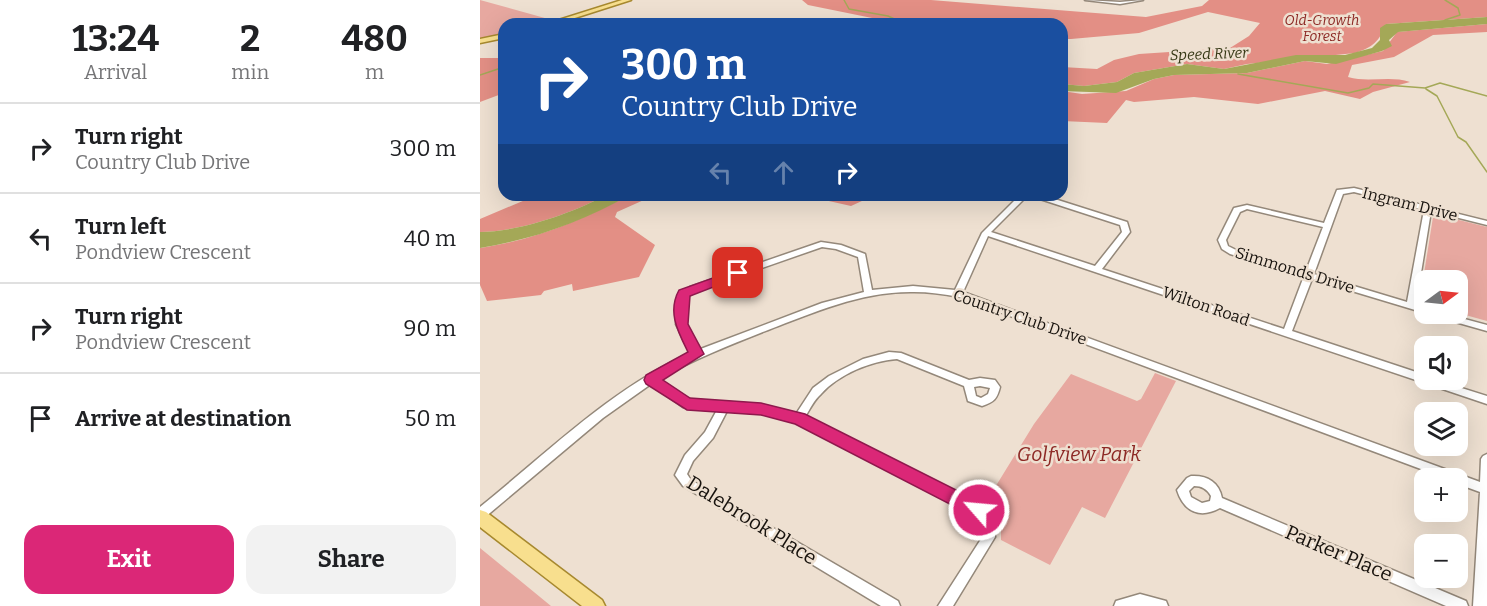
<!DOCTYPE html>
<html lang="en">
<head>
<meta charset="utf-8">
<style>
  :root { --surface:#fff; --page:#f2f2f2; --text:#202124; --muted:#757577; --line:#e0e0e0; --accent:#db2777 }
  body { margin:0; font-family:Bitter,serif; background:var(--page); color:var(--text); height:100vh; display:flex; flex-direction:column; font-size:22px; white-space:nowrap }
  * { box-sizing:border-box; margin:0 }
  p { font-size:20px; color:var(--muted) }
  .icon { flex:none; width:33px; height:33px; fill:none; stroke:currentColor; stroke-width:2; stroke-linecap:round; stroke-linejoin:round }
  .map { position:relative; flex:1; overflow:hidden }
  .side { display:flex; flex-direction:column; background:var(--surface); width:480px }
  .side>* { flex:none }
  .hud { position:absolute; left:18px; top:18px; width:570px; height:183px; border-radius:18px; box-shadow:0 6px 24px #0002; background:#1a4fa0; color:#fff; overflow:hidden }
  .needle { width:39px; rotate:75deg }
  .controls { position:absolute; left:934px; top:270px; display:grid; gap:12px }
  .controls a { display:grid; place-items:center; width:54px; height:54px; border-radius:12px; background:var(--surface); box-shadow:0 6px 24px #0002; font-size:30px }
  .pin { position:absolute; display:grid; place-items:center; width:51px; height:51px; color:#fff; margin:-26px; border-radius:12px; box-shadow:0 3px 9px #0006 }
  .me { position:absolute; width:66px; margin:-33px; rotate:297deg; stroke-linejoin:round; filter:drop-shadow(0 0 4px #0008) }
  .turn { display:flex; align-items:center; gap:21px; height:126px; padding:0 24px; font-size:27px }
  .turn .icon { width:78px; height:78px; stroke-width:2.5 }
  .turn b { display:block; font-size:42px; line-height:51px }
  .lanes { display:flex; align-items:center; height:57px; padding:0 24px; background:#0003; justify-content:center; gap:30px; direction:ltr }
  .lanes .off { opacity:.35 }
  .eta { display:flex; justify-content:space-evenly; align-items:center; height:102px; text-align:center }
  .eta b { font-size:36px; font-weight:700; line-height:42px }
  .button { display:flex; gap:12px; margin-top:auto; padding:12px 24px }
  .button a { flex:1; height:69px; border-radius:18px; background:var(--accent); color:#fff; font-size:24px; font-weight:700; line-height:69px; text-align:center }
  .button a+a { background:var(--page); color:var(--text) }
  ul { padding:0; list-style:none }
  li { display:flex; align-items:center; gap:18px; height:90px; padding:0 24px; border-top:2px solid var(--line) }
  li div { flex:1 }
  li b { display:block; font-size:22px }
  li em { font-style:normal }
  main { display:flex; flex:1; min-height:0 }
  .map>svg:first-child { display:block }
</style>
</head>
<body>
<main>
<section class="side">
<div class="eta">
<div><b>13:24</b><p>Arrival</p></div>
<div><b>2</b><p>min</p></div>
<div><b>480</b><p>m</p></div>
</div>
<ul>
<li><svg class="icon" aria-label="right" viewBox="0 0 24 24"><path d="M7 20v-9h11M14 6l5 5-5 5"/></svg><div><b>Turn right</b><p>Country Club Drive</p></div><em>300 m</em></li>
<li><svg class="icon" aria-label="left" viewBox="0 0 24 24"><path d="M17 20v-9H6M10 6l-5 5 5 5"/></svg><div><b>Turn left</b><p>Pondview Crescent</p></div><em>40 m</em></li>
<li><svg class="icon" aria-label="right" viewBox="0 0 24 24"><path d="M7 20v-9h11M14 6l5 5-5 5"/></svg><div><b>Turn right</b><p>Pondview Crescent</p></div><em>90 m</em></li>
<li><svg class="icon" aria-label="arrive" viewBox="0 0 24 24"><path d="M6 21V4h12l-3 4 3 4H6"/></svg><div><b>Arrive at destination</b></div><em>50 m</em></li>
</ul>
<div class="button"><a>Exit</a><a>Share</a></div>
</section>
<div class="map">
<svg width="1007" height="606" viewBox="0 0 1007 606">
  <rect width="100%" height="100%" fill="#eee0d1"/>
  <path fill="#e7a8a0" d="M0,0L72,20L60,24H24V34L0,39Z
    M955,214L1007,227V321L978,313V280H945V303L940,299L953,217Z
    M675,373L696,381L625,518L602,507L570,565L521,540V519L506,502L554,424L591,374L657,401L661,399Z
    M0,548L71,606H0Z"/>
  <path fill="#e38f85" d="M322,0H451L666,17L722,6L729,0H1007V17L906,24C899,42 893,47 875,53L767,64L744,69L707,64L654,73L637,82L604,86L582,84V67L617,69L634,60L659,54L750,48L769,36L780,23L728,12L659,33L591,39H582V24H403L397,19L328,5Z
    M1007,24V32L953,35L914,57L872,65L868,77C889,83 910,75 930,82L893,92L880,99L845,91L778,104L714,97L654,102L646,100L627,123L582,121V91L602,94L646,91L674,79L694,75L767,73L825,61L847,64L903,51L917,32Z
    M0,58H24V93L0,102Z
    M57,195H126C93,213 38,232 0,232V219Z
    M150,195H175L137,212L135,217L175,245L159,277L93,291L92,284L64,291L61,295L7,301L0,285V248C58,239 98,221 150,195Z
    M322,195H395L371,206Z"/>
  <path fill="#a4a857" d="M1007,17V24L918,32L909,40L912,46L902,51L856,64L825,61L767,73L694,75L674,79L636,93L582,91V84L604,86L637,82L654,73L707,64L744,69L816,55H865L892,48L900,40V28L906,24Z
    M126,195H150C101,222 55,239 0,248V232C38,232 93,213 126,195Z"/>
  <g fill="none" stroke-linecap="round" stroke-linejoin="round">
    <path stroke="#a4a857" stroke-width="1.5" d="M364,0L369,9L408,16L421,22L418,24
      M965,0L978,8L980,15L965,20
      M758,74L868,93L889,88L893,84L945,88L960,83L1007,96
      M0,75L24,67
      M946,89L957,96L978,137L986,142L1007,172"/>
    <g stroke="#94887a" stroke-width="3">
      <path id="minor" d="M605,0L640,2L663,0L640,4Z
        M874,188L1007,221V225L951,211L936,304L945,307V313L832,279L812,331L945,375V380H956L1007,396V404L508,236L483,292L1000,482L1001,459L1003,456L1007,454V606H993L1000,492L978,484V478H965L479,297C464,294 449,292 434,292C382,291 335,312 288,330C250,345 214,359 179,379L209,400L281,405L316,414L333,388L349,376L383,359L409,352L421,353L489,380L500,378L515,380L520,387C517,399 514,402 502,406L488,401L484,386L417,359C391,361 359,374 341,394C334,400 330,409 325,417L503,506L513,516L515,520V537L473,606H458L503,536V522L495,514L316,422L281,413L247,411L233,438L213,461L207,474L211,480L418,601L420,606H401L203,486L195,475L205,455L225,432L237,410L203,407L171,384L123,418L4,518L0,519V507C67,453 131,389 210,353L196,324L198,297L210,287L341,242L361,245L385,254L392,290L433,286L475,290L502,233L540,195H562L647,222L650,232L622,269L804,329L824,276L750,254L742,249L738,240L754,208L767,205L844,223L857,190ZM874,192L944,210L927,302L834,274L863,194ZM545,198H557L640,225L642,232L615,266L511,232ZM767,209L843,227L826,271L756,250L748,246L746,240L760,212ZM342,247L356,249L378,257L384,292L342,303L218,350L206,324V298L216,291ZM500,386L510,388L508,394L501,398L496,396L494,387Z
        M952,314H966L1007,325V331L954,316Z
        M711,476C727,475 739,482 742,498L986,601L988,606H966L740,508C720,519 704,512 697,490L707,478ZM714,486C722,486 727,489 731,496L730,501L722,503L711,497L709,491Z
        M660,594L686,601L688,606H634L636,601Z"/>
    </g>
    <g stroke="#a7892f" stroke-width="3">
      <path id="major" d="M142,0H151L76,24H66Z
        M24,34V38L0,43V39Z
        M0,510L6,512L122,600L125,606H102L0,527Z"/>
    </g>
    <use href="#minor" fill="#fff" fill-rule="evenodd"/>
    <use href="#major" fill="#f8df8e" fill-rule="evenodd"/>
  </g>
  <path fill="#db2777" stroke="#8e194d" stroke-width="1.5" d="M258,269L264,273L262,276L210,296L208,324L224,354L183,380L210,398L281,403L325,414L506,505L508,510L506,516L499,518L493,516L315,424L281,415L207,410L166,384L164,380L166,375L208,352C198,332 187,312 199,290Z"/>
  <g text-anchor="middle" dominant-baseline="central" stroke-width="5" stroke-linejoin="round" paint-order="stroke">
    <g font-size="14" font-style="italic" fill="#8d2925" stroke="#eee0d1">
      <text x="842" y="20">Old-Growth<tspan x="842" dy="16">Forest</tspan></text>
    </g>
    <g font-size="15" font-style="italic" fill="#363815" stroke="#eee0d1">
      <text transform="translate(729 54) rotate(-2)">Speed River</text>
    </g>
    <g font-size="16" fill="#17120d" stroke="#eee0d1">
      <text transform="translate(930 204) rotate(14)">Ingram Drive</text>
      <text transform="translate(815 270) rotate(17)">Simmonds Drive</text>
      <text transform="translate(726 306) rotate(19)">Wilton Road</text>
      <text transform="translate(540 317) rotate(19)">Country Club Drive</text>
    </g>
    <g font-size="20" font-style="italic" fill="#8d2925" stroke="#eee0d1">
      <text x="599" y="454">Golfview Park</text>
    </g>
    <g font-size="20" fill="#17120d" stroke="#eee0d1">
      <text transform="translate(272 520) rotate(32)">Dalebrook Place</text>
      <text transform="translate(859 553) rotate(23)">Parker Place</text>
    </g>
  </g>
</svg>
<div class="controls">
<a><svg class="needle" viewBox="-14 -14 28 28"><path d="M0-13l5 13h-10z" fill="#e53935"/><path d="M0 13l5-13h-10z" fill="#757577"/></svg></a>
<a><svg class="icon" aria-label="sound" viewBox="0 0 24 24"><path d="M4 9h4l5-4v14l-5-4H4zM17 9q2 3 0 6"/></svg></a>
<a><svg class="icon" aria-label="layers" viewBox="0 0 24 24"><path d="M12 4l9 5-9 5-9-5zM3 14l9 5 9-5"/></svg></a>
<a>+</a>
<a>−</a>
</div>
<div class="pin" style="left:258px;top:273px;background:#d93025"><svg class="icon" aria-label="arrive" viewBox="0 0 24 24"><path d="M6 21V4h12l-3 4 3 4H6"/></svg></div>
<svg class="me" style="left:499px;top:510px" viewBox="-20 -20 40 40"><circle r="17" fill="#db2777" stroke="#fff" stroke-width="3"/><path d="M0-11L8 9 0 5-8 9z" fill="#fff"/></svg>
<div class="hud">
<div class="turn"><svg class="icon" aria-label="right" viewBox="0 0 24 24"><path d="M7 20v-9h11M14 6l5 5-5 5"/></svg><div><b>300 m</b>Country Club Drive</div></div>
<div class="lanes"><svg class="icon off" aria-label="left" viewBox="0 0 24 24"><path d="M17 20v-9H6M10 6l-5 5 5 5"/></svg><svg class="icon off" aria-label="ahead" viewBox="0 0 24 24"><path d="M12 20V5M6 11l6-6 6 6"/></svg><svg class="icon" aria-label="right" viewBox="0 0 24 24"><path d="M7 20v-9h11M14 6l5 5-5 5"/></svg></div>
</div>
</div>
</main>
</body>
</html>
